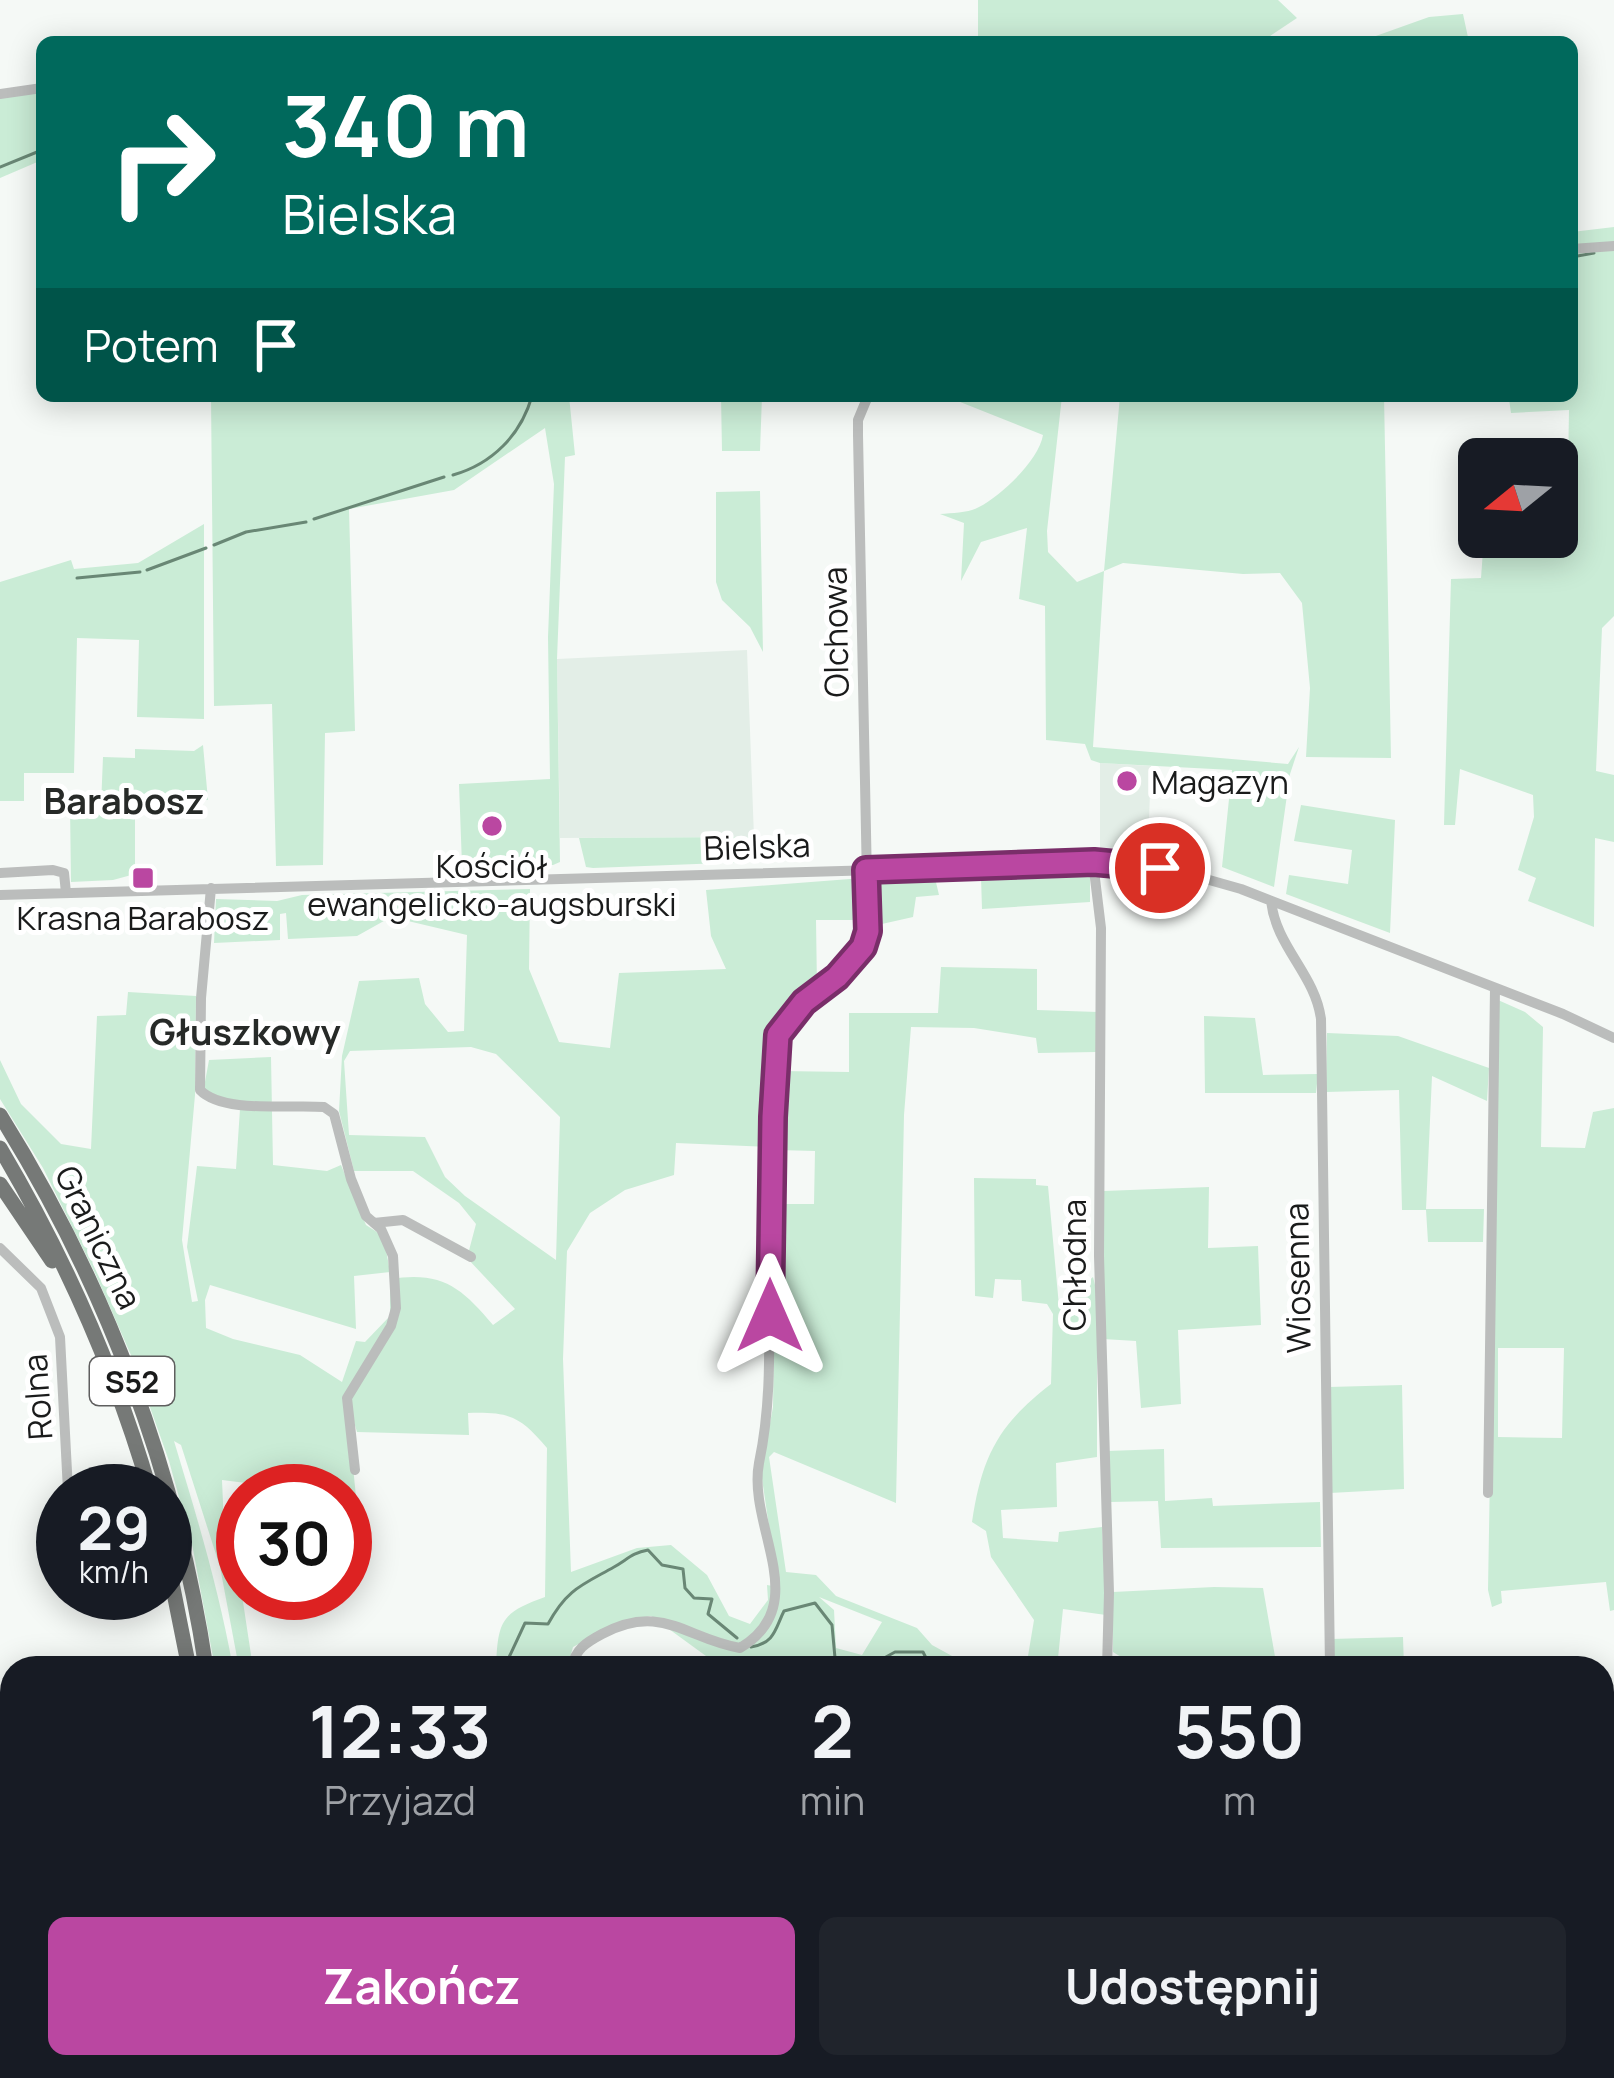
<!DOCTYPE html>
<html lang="pl">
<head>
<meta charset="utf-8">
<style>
  :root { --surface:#171b24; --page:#20242c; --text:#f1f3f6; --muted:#9ea1a6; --accent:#ba47a1 }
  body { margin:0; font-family:Manrope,sans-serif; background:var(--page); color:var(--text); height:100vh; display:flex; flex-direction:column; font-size:45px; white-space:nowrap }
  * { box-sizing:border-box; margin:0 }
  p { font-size:39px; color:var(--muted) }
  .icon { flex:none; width:66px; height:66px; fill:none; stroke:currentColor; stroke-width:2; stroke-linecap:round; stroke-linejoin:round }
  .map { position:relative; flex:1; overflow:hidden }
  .drawer { position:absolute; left:0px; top:1656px; width:1614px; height:423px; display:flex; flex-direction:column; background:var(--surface); border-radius:36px 36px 0 0; box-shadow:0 6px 30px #0003 }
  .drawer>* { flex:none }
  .hud { position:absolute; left:36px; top:36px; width:1542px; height:366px; border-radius:18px; box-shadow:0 6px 30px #0003; background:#00695c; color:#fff; overflow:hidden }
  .needle { width:78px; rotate:252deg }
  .fabs { position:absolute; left:1458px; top:438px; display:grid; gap:24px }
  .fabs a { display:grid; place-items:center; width:120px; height:120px; border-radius:18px; background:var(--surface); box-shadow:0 6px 30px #0003; font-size:60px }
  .speed { position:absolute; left:36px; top:1464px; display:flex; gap:24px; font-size:60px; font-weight:700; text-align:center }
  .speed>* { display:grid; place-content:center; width:156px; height:156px; border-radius:50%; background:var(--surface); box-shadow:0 6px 30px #0003; line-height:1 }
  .speed small { font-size:30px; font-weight:400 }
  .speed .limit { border:18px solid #d22; background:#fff; color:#111 }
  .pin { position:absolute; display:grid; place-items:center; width:102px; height:102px; color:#fff; margin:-51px; border:6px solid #fff; border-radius:50%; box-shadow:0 3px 12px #0007 }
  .me { position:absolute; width:132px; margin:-66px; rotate:0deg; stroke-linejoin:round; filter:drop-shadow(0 0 9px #0008) }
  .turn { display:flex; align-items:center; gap:42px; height:252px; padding:0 48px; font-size:54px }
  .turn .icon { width:156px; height:156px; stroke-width:2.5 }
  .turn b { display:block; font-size:84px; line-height:102px }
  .then { display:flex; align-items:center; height:114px; padding:0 48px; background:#0003; gap:24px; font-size:45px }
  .eta { display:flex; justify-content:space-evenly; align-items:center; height:204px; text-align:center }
  .eta b { font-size:72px; font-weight:700; line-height:84px }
  .primary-button { display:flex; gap:24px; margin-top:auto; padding:24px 48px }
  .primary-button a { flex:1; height:138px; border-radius:18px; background:var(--accent); color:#fff; font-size:48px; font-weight:700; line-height:138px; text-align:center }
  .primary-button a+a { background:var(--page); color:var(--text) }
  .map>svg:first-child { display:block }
</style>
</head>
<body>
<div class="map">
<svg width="1614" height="2078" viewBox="0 0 1614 2078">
  <rect width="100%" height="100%" fill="#f5f9f6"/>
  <path fill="#e3eee7" d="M747,650L754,837L560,838L557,659Z
    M1100,763L1151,766L1148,846L1100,848Z"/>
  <path fill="#caecd6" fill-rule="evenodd" d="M978,0H1278L1297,18L1261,42H978Z
    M1463,14L1469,42H1359L1429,17Z
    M42,92V160L0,178V97Z
    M1614,227V616L1602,628L1596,771L1614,775V842L1595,838L1594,927L1528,901L1536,878L1518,870L1534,817L1533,795L1460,769L1455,825H1444L1451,579L1481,578L1484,537H1563C1576,528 1575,512 1571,499L1557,493V469L1568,468L1569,410L1511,413L1509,399L1497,402L1496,396H1572V232Z
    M211,396H569L575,455L565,457L557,659L560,862L553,865H462L459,784L550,779L548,637L554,484L545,428L454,490L349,509L355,731L325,733L323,865L276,866L272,704L214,706Z
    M721,396H762L760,451H722Z
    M945,396H1062L1047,531L1048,552L1077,582L1104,571L1120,396H1384L1391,758L1306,757L1310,688L1302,603L1280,573L1243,574L1123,563L1104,571L1093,747L1288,764L1299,747L1290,774L1274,887L1222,867L1232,770L1100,763L1091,760L1085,744L1046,740L1045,606L1019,599L1027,528L981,542L961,581L964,523L940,514C953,513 968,513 979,507C1001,496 1039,460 1043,435Z
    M760,491L763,652L750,627L722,600L716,582V492Z
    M204,524V719L137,717L139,640L77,638L74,773H24V801H0V582L71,560L74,569L138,563Z
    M203,745L208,800L135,802V874L113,880L71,882L70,806H101L103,757L135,758V749L194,751Z
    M1301,805L1395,820L1390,933L1286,894L1289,875L1348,884L1352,850L1294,841Z
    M754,837L753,856L748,862L593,868L586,867L579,838Z
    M1090,872V902L982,909L981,877Z
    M863,878L864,920H816L817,988L792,1008L772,1035L768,1147L676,1143L674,1175L625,1190L590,1213L567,1251L563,1359L571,1572L637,1548L671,1545L707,1575L729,1616L750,1624L768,1600L767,1585L778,1587L761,1472L773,1407L776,1204H814L815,1151L778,1150L780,1071L849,1072V1013H938L941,967L1037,969V1010L1098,1012L1096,1052L1038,1053L1036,1038L974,1028L911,1027L904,1115L896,1503L774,1452L769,1457L786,1572L816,1575L836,1596L917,1628L932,1645L974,1668H761L706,1662V1656L651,1616L622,1621L573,1647L567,1668H496C498,1622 500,1613 545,1597L547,1448C520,1416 510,1412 468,1413L469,1435L357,1432L346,1395L356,1497L345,1496V1491H310L222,1480L224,1526L240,1582L253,1668H239L220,1567L181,1445L174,1441C197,1517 219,1590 233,1668H215L192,1544L169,1461L134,1362L95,1273L43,1168L0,1099V1060L21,1104L61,1144L91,1149L97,1016L126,1015L128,992L196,996L195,1095L182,1240L192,1302L198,1301L187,1247L197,1166L236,1169L240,1109L202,1098L209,1060L271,1057L273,1165L327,1171L341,1165L366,1225L380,1234L385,1244L390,1272L354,1276L356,1329L210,1285L205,1300L206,1328L233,1339L300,1355L342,1382L356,1341L365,1342L390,1316V1279C442,1271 461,1287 493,1325L515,1309L467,1258L476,1224L459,1203L413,1171H354L339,1111L342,1056L359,981L419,978L425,1004L448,1032L464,1031L467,935L391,917L357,936L288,939L286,913L280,914V940L214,943L216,899L277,901L302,895L530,889L529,969L559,1042L610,1048L619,973L726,969L711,936L706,890ZM471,1047L496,1054L560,1117L556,1260L465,1196L445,1177L425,1137L349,1135L344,1061L350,1051ZM819,1597L882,1622L862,1655L836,1648L834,1610Z
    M935,878L939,895L916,897L913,917L873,926L871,881Z
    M1498,1000L1525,1012L1543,1027L1541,1147L1585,1148L1593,1112L1614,1108V1610L1610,1611L1606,1582L1501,1591L1502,1603L1492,1607L1488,1590ZM1498,1348H1564L1562,1438L1498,1437Z
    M1204,1016L1255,1018L1263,1075L1318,1074L1316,1093H1205Z
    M1327,1033L1398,1036L1489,1068L1487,1101L1432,1076L1426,1209H1484L1483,1242H1428L1426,1210H1402L1399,1090L1326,1092Z
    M974,1178L1036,1179V1185L1048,1186L1059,1306L1093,1277L1097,1293V1457L1056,1463L1057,1507L1001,1510L1003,1538L1058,1542L1059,1532L1102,1527L1106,1615L1063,1609L1057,1668H1026L1034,1620L991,1557L986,1531L972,1522C982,1456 998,1425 1051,1384L1053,1314L1047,1304L1022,1301L1021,1280L995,1279L993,1298L975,1296Z
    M1209,1187L1208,1248L1258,1246L1261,1325L1178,1330L1181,1404L1141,1408L1136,1341L1103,1339L1104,1191Z
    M1402,1385L1404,1489L1330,1493L1329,1387Z
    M1164,1449L1165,1501L1212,1498L1213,1506L1320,1502L1321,1547L1161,1548L1158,1501L1110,1502L1107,1451Z
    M1214,1587L1263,1588L1277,1668H1139L1113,1652V1592Z
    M1403,1637L1404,1668H1332L1331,1639Z
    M955,2067H1392L1395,2078H925Z"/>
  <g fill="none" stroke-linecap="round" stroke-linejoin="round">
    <path stroke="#698775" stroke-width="3" d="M0,167L42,150
      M1572,257L1594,253
      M453,475C492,464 521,435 532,396
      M314,519L444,477
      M214,545L246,532L306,522
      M147,570L206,548
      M77,578L140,572
      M751,1647C775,1643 775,1629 784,1611L815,1603L832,1625L835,1658L858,1668
      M504,1668L525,1623L548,1624C567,1589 582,1585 614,1567C628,1559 632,1553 648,1550L662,1565L683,1569L685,1588L694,1598L712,1599L708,1614L737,1638
      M866,1668L895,1652H923L931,1668
      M0,2020L12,2015
      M1556,2067L1564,2078"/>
    <path stroke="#bbbdbc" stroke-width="10" d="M0,94L42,88
      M1572,249L1614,246
      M1093,862L1101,928L1099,1256L1109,1593L1107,1668
      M0,873L53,870L64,873L66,893
      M211,888L201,998L200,1090C223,1114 291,1104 324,1107L334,1114L351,1179L366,1216L381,1229L393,1256L396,1308L391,1326L347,1398L355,1470
      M0,895L1123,863L1174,870L1241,889L1563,1014L1614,1038
      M1271,901C1276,947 1315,974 1321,1019L1330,1668
      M374,1223L403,1220L471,1257
      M0,1248L41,1288L60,1337L68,1491
      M1488,1493L1495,988
      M571,1668C576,1649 585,1643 602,1634C662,1602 686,1639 740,1648C814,1604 747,1527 759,1463C772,1401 769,1342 769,1280C769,1234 772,1188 773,1143C773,1112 769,1061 780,1033C797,989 854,979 868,931L858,435V420L868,396"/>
    <path stroke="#767977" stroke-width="15" d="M0,1115C105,1283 177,1472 206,1668
      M0,1148C64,1256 115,1370 150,1491
      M0,1184L52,1261
      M165,1548L189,1668
      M211,2067L212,2078
      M229,2067V2078"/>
  </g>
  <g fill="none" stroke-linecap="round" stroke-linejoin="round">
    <g stroke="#792e69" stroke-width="30">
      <path id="route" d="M770,1316L773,1117L778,1035L804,1002L837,977L863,947L868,931L866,870L1094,862L1160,868"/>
    </g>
    <use href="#route" stroke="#ba47a1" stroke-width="21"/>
  </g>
  <g fill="#ba47a1" stroke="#fff" stroke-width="4.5">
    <circle cx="1127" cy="781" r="12"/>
    <circle cx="492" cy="826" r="12"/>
    <rect x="131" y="866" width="24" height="24" rx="6"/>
  </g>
  <g text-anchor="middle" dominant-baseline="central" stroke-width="10" stroke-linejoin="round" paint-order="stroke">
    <rect fill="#fff" stroke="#5f5f5f" stroke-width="3" x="90" y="1357" width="84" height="48" rx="9"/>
    <g font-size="30" font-weight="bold" fill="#1a1b1b">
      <text x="132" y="1381">S52</text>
    </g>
    <g font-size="33" fill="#1a1b1b" stroke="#fff">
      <text transform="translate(835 632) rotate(-91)">Olchowa</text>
      <text transform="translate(757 846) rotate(-2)">Bielska</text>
      <text transform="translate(99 1237) rotate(64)">Graniczna</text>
      <text transform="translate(1073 1265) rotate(-90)">Chłodna</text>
      <text transform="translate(1297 1278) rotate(-91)">Wiosenna</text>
      <text transform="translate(37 1397) rotate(-94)">Rolna</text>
    </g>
    <g font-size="33" fill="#1a1b1b" stroke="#fff">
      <text x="1151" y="781" text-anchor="start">Magazyn</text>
      <text x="492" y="865">Kościół<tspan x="492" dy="38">ewangelicko-augsburski</tspan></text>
      <text x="143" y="917">Krasna Barabosz</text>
    </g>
    <g font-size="36" font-weight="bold" fill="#272a28" stroke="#fff">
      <text x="124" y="800">Barabosz</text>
      <text x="245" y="1031">Głuszkowy</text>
    </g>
  </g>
</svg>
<div class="fabs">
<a><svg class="needle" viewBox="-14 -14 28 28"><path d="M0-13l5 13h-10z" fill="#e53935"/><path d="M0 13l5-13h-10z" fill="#9ea1a6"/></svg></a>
</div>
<div class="speed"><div>29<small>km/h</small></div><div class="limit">30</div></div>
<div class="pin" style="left:1160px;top:868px;background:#d93025"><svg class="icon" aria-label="arrive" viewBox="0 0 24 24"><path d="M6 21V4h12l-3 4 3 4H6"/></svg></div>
<svg class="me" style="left:770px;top:1316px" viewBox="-20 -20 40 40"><path d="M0-17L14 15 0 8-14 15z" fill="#ba47a1" stroke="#fff" stroke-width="4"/></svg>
<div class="hud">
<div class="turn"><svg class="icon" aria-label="right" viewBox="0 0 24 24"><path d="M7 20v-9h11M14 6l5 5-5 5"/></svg><div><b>340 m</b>Bielska</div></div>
<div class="then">Potem<svg class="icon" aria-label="arrive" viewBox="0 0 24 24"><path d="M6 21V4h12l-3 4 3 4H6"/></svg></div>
</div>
<section class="drawer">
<div class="eta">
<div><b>12:33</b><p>Przyjazd</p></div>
<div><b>2</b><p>min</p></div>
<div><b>550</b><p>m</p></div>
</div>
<div class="primary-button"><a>Zakończ</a><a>Udostępnij</a></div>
</section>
</div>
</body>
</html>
